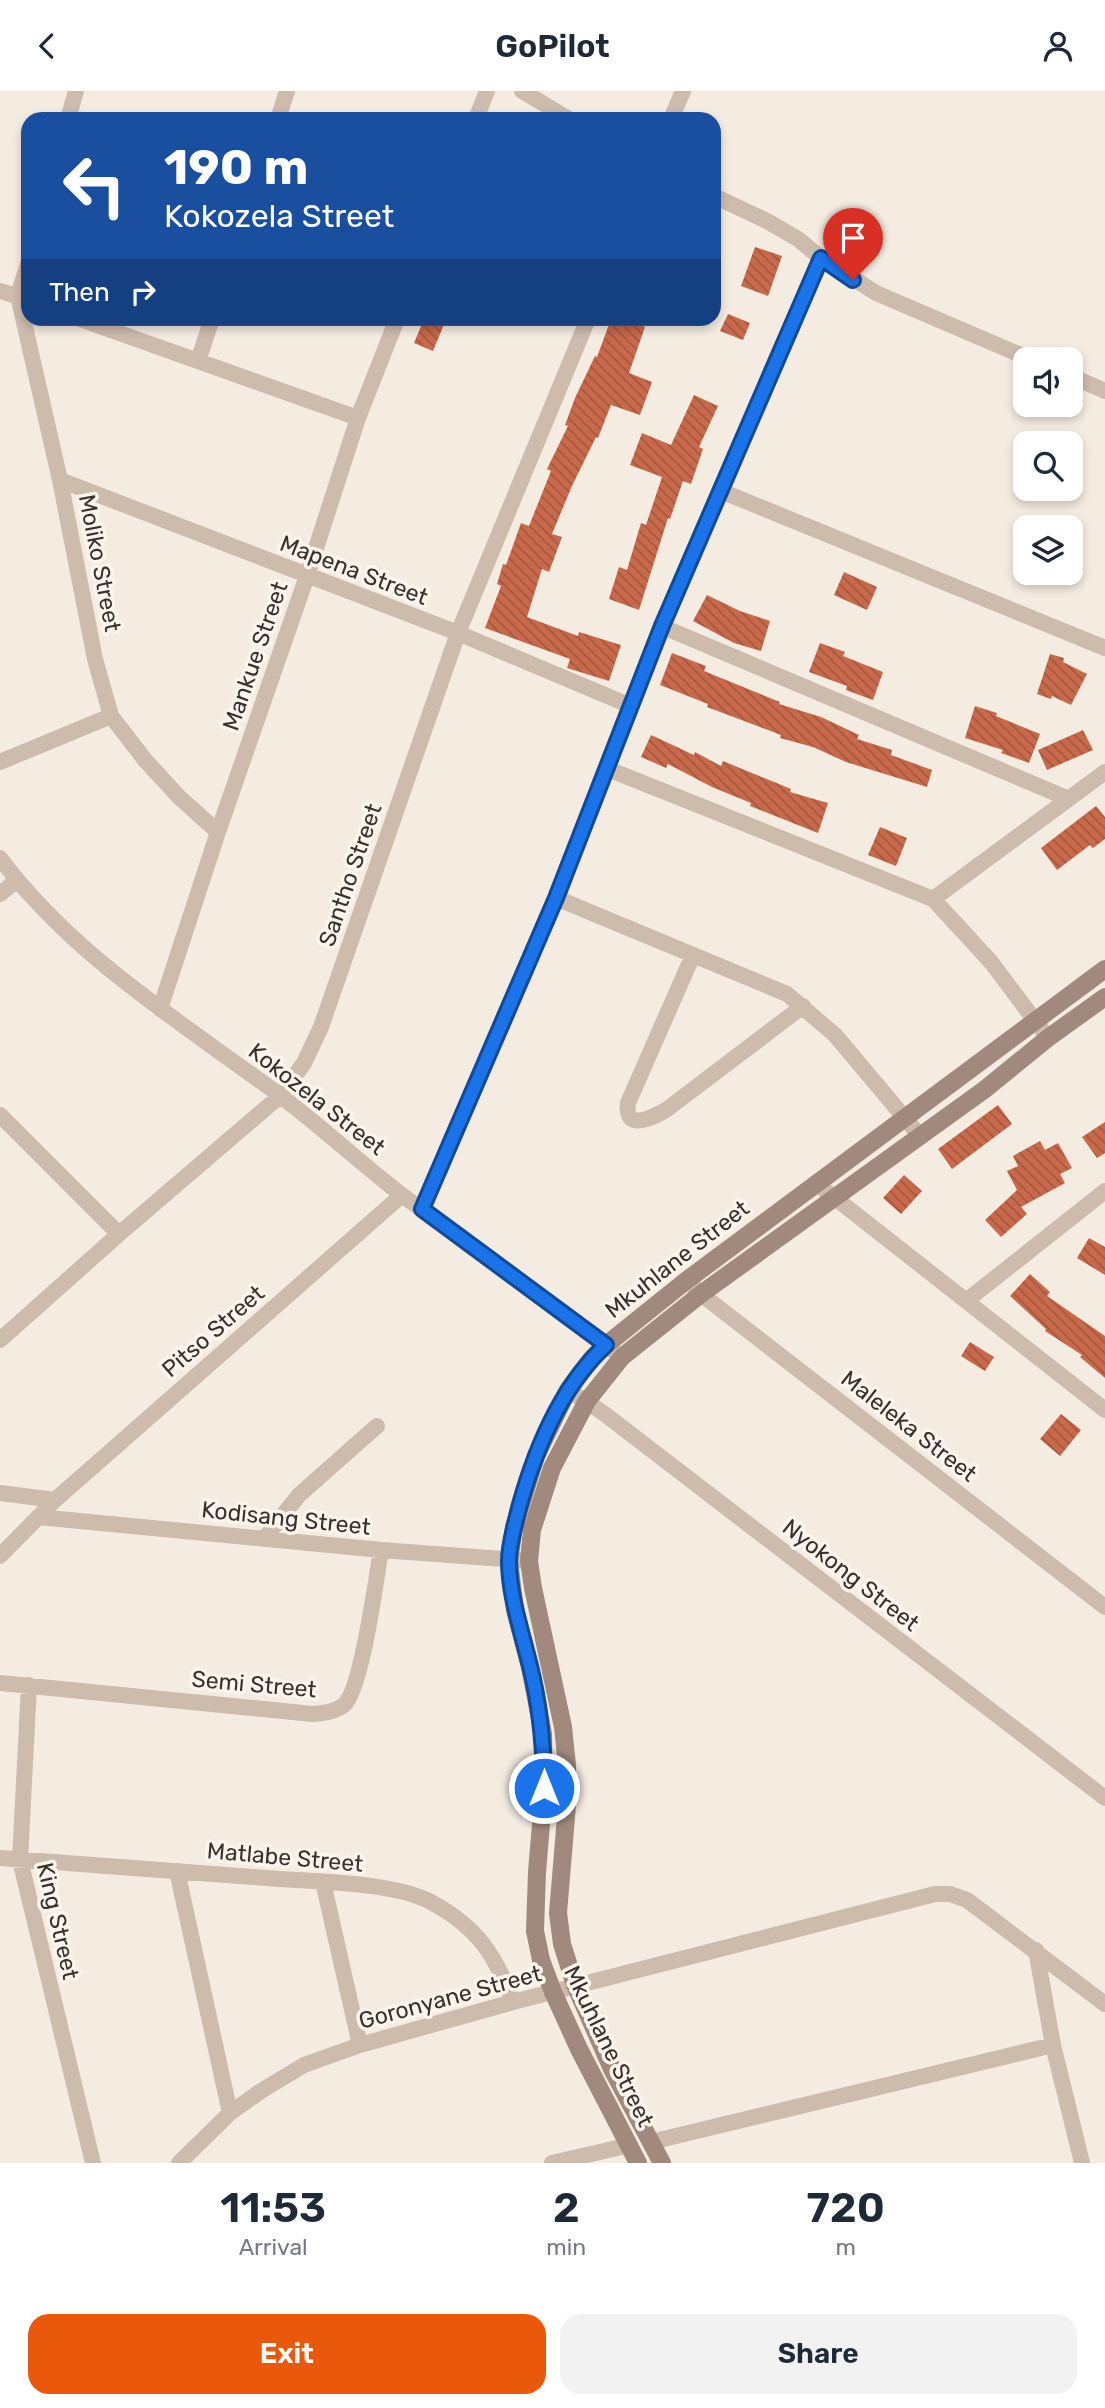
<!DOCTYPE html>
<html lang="en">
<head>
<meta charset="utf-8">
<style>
  :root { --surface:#fff; --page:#f2f2f3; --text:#1f2937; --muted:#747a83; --accent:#ea580c }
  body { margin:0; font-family:Rubik,sans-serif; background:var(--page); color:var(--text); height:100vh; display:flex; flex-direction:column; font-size:26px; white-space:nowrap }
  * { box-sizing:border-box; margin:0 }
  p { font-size:23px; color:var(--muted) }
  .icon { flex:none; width:38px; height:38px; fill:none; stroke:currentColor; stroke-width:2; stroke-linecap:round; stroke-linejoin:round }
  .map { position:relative; height:2072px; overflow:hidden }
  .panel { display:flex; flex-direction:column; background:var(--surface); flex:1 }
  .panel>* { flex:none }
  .guide { position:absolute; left:21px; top:21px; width:700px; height:214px; border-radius:21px; box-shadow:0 4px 10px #0003; background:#1a4fa0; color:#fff; overflow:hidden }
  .fabs { position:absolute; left:1013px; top:256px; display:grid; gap:14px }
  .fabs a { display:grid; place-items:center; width:70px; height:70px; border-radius:14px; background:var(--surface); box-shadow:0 4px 10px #0003; font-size:35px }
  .pin { position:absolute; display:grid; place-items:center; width:60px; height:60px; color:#fff; margin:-72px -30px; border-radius:50% 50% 50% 0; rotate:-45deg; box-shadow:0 0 7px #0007 }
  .pin .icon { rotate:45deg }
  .me { position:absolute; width:77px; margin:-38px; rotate:0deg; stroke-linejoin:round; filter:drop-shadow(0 0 5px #0008) }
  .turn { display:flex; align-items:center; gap:24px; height:147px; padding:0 28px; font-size:32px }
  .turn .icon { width:91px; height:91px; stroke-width:2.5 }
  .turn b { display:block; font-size:49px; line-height:60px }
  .then { display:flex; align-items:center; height:66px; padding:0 28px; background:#0003; gap:14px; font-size:26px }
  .eta { display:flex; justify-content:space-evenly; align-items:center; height:119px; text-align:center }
  .eta b { font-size:42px; font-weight:600; line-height:49px }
  .cta { display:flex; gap:14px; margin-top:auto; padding:14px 28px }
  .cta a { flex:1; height:80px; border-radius:21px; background:var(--accent); color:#fff; font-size:28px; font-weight:600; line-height:80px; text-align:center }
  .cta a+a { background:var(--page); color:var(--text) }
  header { display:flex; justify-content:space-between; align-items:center; height:91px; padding:0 28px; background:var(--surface); font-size:32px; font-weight:600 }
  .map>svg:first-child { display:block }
</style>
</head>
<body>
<header><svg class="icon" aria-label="back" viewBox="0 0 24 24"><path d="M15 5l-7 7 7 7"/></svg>GoPilot<svg class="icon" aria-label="person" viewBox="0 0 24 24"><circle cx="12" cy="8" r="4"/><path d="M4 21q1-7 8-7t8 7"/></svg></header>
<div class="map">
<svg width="1105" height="2072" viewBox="0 0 1105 2072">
  <defs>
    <pattern id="building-back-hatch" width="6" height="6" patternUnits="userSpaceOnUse" patternTransform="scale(1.75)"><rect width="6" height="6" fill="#c8694b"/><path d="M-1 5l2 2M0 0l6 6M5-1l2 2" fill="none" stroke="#a4573f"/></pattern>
  </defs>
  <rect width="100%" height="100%" fill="#f4ebe1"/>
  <path fill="url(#building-back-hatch)" d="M755,156L782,165L768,205L741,195Z
    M728,223L750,232L743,249L720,240Z
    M424,228H436L445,231L433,260L414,252Z
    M611,228H622L645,236L629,282L652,291L640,324L611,314L598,347L596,346L572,395L552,443L562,446L549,481L542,478L527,526L578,545L579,541L621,554L609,590L567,577L570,568L485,537L501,495L497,493L503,473L506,474L521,432L529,435L551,380L547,378L568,335L565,334L575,307L595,265L597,266Z
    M694,304L718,315L699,356L703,358L691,393L683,390L670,428L668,427L639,519L609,508L619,476L627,479L641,432L646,434L662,386L630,374L642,342L671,354Z
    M844,481L877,496L867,519L834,504Z
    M707,504L740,520L770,530L761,560L734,552L693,530Z
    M820,552L845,561L843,565L883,581L873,609L846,599L847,595L809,581Z
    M672,562L706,575L704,580L780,611L779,613L821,626L859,644L857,648L892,659L891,664L932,679L927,696L846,671L813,656L780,647L781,644L707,616L708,613L660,594Z
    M1050,563L1064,567L1063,571L1087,583L1071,614L1052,605L1051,608L1037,603Z
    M975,615L997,622L996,625L1040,643L1029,672L1001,662L1003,659L965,647Z
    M1083,639L1093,659L1047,679L1038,659Z
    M651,644L694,664L695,661L721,675L723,670L791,698L790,701L828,712L818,742L750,715L751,712L712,696L668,673L666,677L641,666Z
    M1096,715L1105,726V748L1093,757L1090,754L1057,779L1041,757Z
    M880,736L907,747L896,775L868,764Z
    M998,1014L1012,1033L952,1078L938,1058Z
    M1105,1031V1062L1097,1067L1082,1046Z
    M1040,1050L1045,1059L1058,1052L1072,1077L1060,1083L1065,1092L1021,1116L1027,1123L1001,1146L985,1129L1017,1099L1007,1080L1018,1075L1013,1065Z
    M904,1084L922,1100L901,1123L883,1107Z
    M1089,1147L1105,1156V1184L1077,1167Z
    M1030,1183L1050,1201L1047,1205L1105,1245V1287L1080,1266L1082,1264L1045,1240L1046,1238L1010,1205Z
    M970,1251L994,1266L985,1280L961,1265Z
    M1061,1323L1081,1339L1060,1365L1040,1348Z"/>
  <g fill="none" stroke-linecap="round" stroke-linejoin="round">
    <path stroke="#cdbbac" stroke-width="16" d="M522,0L569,28
      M68,28L76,0
      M278,28L287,0
      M476,28L487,0
      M671,28L683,0
      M714,105L767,130L798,148L821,167L876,202L1030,268
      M28,173L18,205L60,389L95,568L111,625L145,669L179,706L218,741
      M0,200L26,208
      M80,228L358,327
      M198,270L212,228
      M1071,285L1105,300
      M60,389L458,542L631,615
      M721,400L1105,557
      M661,535L1069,708
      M0,671L111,625
      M608,678L933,808L991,871L1048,947
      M0,767C73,865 181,931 278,1003C321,1035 360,1072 402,1104C473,1157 546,1208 616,1262
      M0,803L17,789
      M556,807L787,903L835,944L920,1045
      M933,808L1105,681
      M693,864L628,1012C624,1041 652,1027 666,1019L803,915
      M160,918L218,741L307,485L358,327L397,228
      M0,1024L119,1143
      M816,1092L1105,1319
      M422,1118L556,807L661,535L821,167
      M687,1189L701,1203L1105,1516
      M966,1210L1105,1100
      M0,1249L119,1143L280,1005L304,972L321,936L458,542L588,228
      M568,1299L602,1321L1105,1707
      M0,1402L55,1409
      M38,1426L381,1459L529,1470
      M264,1448L299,1404L377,1335
      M0,1465L55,1409L402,1104
      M0,1592L313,1623C324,1622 335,1621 344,1614C362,1598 376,1488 381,1459
      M29,1594L20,1769L93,2072
      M0,1767C93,1774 187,1781 280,1788C322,1791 396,1792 431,1811C477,1836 495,1863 513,1911
      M177,1780L230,2022
      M323,1791L360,1954
      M1036,1859L1053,1954L1082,2072
      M651,2051L1053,1954
      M179,2072L230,2022L261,2000L304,1974L360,1954L513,1911L935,1803H950L967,1809L1105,1913
      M552,2072L630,2054"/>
    <path stroke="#a18a7d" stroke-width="18" d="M638,2072L579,1958L553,1901L541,1869L535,1840L537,1781L544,1697L543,1643L530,1576L515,1519L509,1470L514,1436L536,1365L568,1299L593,1266L606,1254L687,1189L1105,878
      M662,2072L613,1980L575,1894L562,1853L558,1822L567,1714V1674L563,1636L533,1497L529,1470L532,1439L552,1377L587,1310L622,1266L701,1203L984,999L1048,947L1105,906"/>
  </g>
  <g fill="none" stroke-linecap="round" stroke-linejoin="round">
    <g stroke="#114b97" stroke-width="18">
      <path id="route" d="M544,1697C544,1655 540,1615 530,1575C522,1542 509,1504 509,1470C509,1453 515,1434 519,1417C535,1359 560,1296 606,1254L422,1118L556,807L662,535L821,167L853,189"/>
    </g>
    <use href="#route" stroke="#1a73e8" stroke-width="12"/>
  </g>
  <g text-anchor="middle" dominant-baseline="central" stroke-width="7" stroke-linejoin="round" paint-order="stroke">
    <g font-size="23" fill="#3b302b" stroke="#fbf5ee">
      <text transform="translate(100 472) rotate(79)">Moliko Street</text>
      <text transform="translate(354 479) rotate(21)">Mapena Street</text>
      <text transform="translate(255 565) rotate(-71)">Mankue Street</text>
      <text transform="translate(350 784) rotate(-71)">Santho Street</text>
      <text transform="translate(317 1008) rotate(38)">Kokozela Street</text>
      <text transform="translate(677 1168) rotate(-38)">Mkuhlane Street</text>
      <text transform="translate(213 1240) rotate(-41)">Pitso Street</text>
      <text transform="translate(909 1335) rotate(38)">Maleleka Street</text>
      <text transform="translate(286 1427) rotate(6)">Kodisang Street</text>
      <text transform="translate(851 1484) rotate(38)">Nyokong Street</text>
      <text transform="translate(254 1593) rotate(5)">Semi Street</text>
      <text transform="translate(285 1766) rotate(5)">Matlabe Street</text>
      <text transform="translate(58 1830) rotate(77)">King Street</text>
      <text transform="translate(450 1906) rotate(-15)">Goronyane Street</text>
      <text transform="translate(609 1955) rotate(64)">Mkuhlane Street</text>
    </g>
  </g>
</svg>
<div class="fabs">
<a><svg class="icon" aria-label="sound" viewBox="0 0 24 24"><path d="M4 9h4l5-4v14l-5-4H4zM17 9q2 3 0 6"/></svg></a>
<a><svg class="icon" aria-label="search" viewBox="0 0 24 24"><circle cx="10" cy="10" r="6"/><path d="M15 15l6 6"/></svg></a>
<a><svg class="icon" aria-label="layers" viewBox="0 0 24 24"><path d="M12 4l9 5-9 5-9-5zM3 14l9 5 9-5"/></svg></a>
</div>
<div class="pin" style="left:853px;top:189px;background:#d93025"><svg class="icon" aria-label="arrive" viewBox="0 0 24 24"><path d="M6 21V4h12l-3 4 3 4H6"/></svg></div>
<svg class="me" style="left:544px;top:1697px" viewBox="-20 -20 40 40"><circle r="17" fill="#1a73e8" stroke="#fff" stroke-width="3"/><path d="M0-11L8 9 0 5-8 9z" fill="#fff"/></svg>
<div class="guide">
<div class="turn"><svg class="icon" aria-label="left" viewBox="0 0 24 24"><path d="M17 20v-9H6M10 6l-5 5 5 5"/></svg><div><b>190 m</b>Kokozela Street</div></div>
<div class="then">Then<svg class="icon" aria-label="right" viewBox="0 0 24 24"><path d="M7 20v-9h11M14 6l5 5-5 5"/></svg></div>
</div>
</div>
<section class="panel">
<div class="eta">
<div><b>11:53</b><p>Arrival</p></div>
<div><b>2</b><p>min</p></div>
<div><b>720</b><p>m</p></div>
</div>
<div class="cta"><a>Exit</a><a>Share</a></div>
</section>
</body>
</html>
